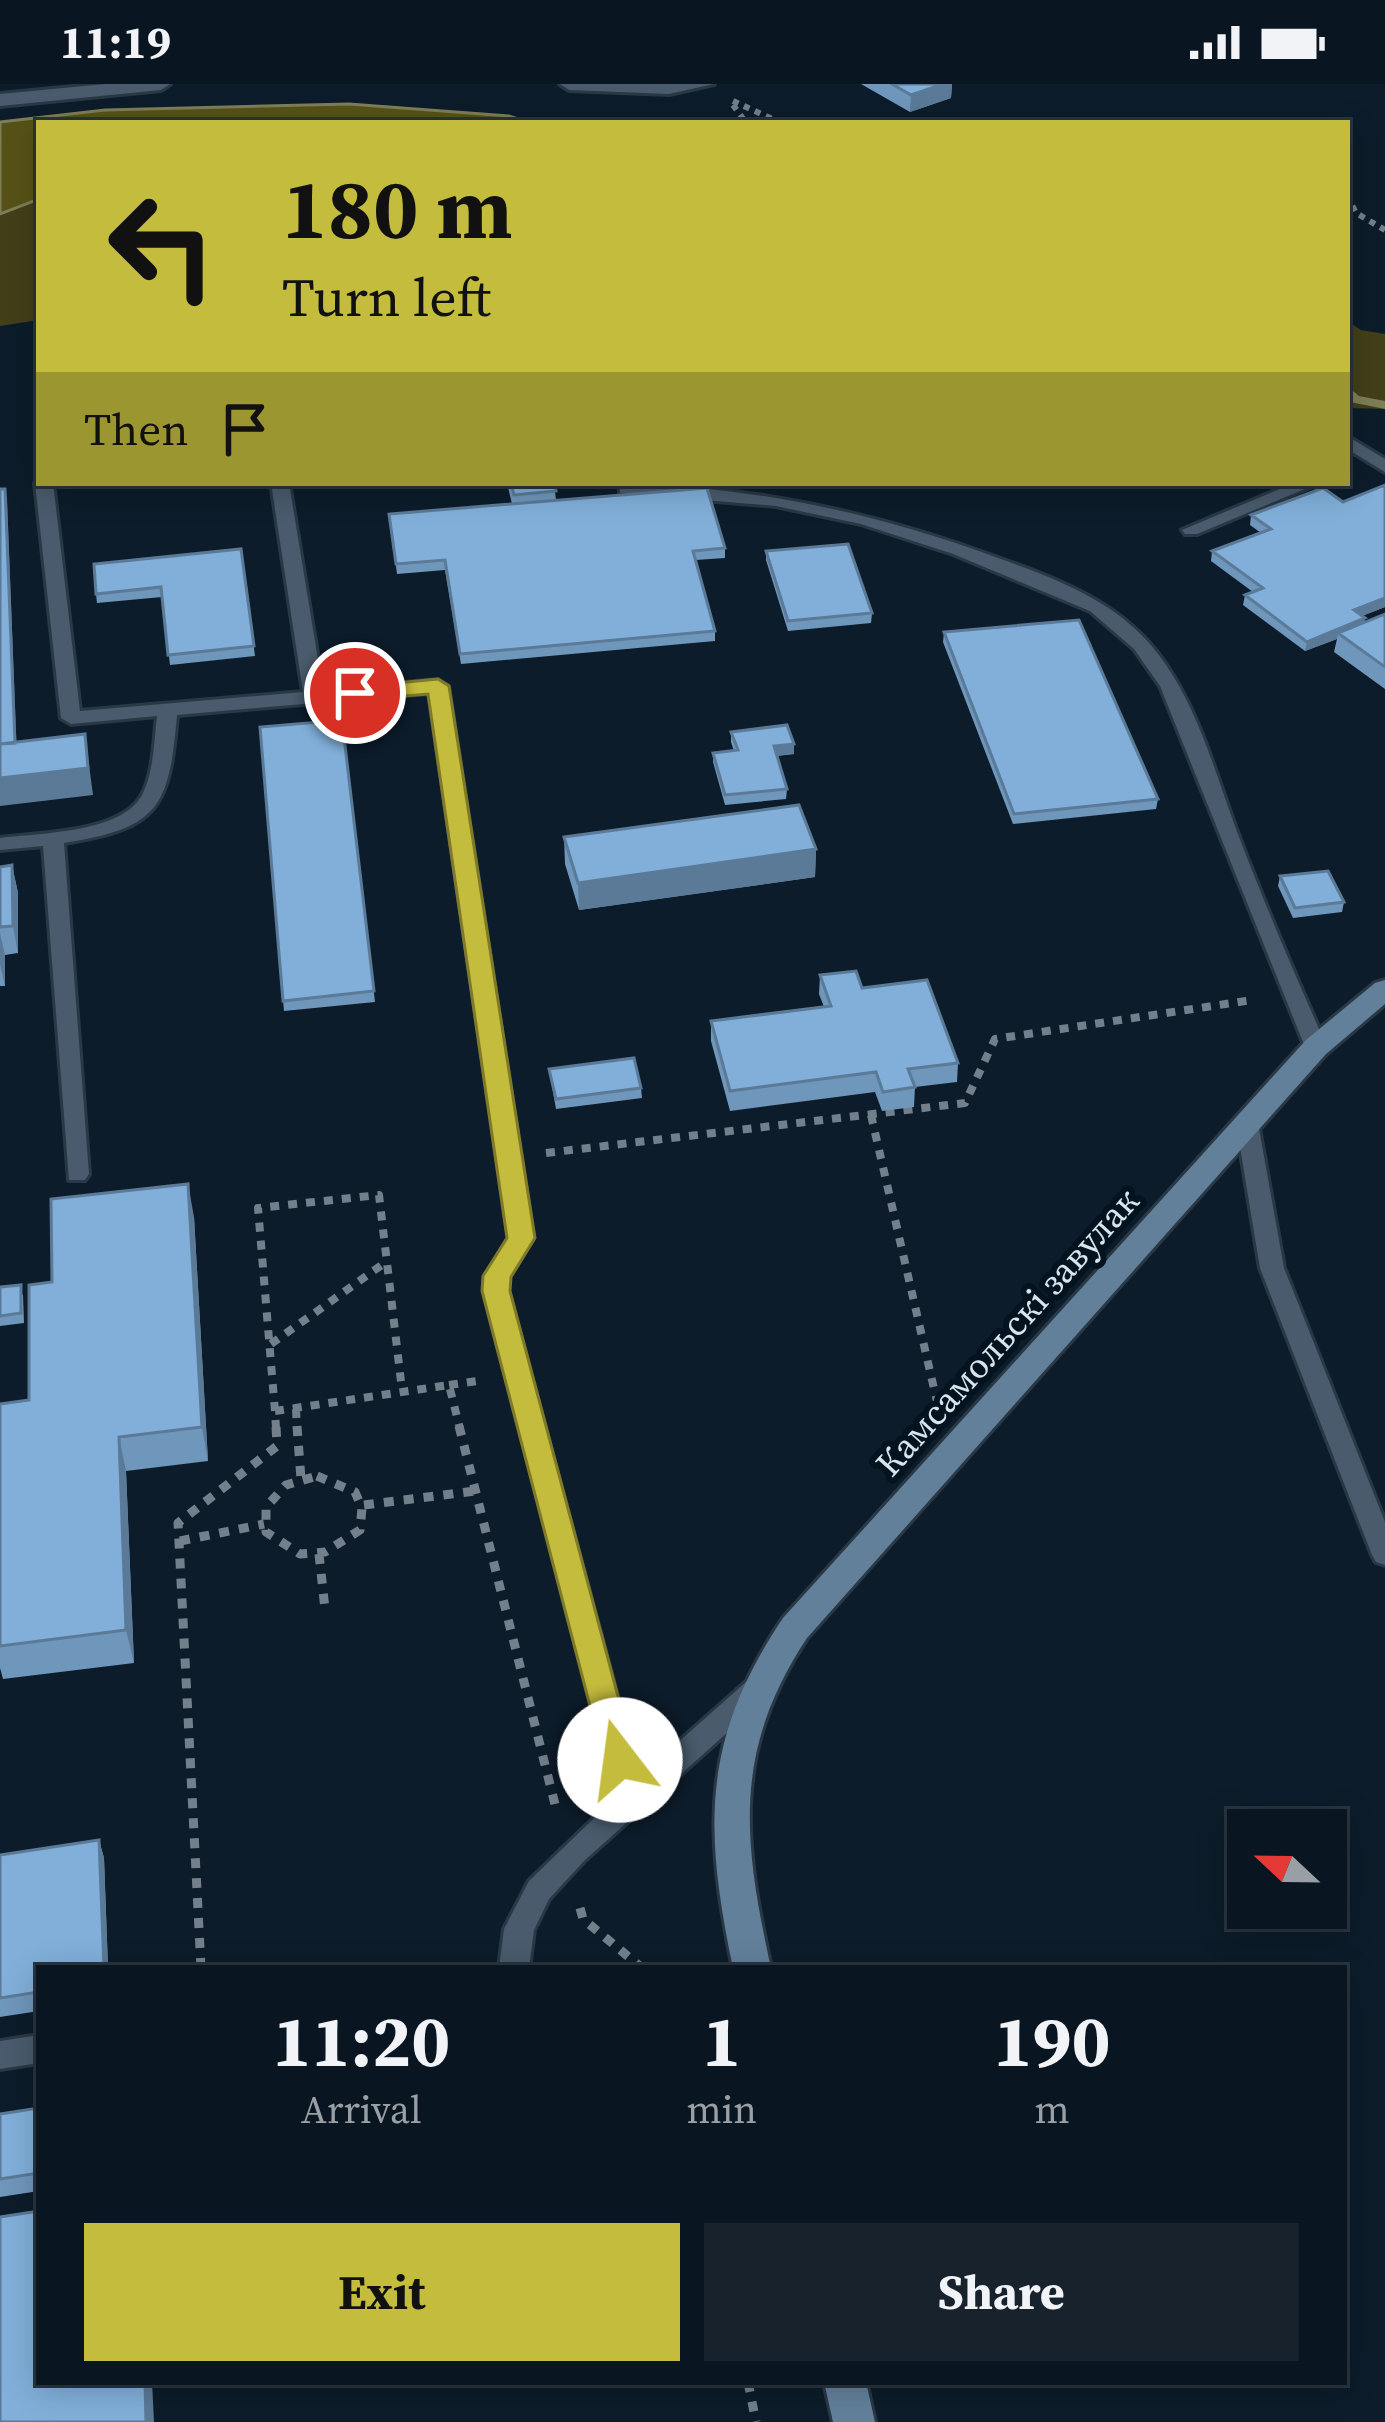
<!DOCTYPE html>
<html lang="en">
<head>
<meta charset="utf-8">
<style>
  :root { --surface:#091520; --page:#17222d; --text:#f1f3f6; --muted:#999fa5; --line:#29343e; --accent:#c4bc3d }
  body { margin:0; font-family:"Source Serif 4",serif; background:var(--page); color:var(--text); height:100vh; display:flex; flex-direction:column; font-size:45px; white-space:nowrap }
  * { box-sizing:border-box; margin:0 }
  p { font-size:39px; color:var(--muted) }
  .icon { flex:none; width:66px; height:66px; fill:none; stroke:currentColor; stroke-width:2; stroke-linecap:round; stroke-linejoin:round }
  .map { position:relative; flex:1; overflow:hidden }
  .drawer { position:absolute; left:36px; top:1881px; width:1311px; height:420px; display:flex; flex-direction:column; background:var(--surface); border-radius:0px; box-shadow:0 6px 30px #0003,0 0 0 3px var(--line) }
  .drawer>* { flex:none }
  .hud { position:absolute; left:36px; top:36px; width:1314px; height:366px; border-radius:0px; box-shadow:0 6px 30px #0003,0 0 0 3px var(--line); background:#c4bc3d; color:#111; overflow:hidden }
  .needle { width:78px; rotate:292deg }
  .tools { position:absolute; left:1227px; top:1725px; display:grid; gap:24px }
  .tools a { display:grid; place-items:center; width:120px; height:120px; border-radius:0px; background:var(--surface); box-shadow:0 6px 30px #0003,0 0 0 3px var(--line); font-size:60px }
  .pin { position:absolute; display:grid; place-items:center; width:102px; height:102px; color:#fff; margin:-51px; border:6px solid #fff; border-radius:50%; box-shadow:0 3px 12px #0007 }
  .me { position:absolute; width:132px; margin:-66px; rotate:345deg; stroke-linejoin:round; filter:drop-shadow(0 0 9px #0008) }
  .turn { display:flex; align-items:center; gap:42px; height:252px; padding:0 48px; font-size:54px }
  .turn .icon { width:156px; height:156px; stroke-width:2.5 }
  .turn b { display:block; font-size:84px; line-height:102px }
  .then { display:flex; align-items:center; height:114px; padding:0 48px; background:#0003; gap:24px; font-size:45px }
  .eta { display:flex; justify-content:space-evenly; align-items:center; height:204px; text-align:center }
  .eta b { font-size:72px; font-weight:700; line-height:84px }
  .action { display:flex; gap:24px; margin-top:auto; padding:24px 48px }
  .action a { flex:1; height:138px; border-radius:0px; background:var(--accent); color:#111; font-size:48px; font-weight:700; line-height:138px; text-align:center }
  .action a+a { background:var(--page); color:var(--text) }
  .status { display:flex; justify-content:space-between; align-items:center; height:84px; padding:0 60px; background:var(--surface); direction:ltr }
  .status svg { height:33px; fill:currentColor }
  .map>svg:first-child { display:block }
</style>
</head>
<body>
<div class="status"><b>11:19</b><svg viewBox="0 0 49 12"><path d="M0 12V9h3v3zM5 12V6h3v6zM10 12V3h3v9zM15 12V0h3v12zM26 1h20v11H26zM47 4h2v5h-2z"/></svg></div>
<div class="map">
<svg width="1385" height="2338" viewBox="0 0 1385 2338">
  <rect width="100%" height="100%" fill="#0c1c2a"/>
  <path fill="#423f19" d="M39,115V236L0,242V130Z
    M1347,237L1361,246L1385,250V325L1347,324Z"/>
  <path fill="#565217" stroke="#7d7e57" stroke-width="3" d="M349,20L509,32L530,39H39V115L0,130V38L105,26Z"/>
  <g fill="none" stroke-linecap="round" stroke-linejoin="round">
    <path fill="#7d7e57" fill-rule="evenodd" d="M1347,302L1359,312L1385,317V325L1350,318L1347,314Z"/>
    <g stroke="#293845" stroke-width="6">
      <path id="lane" d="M1347,352L1385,375V388L1347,365Z
        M39,395V399H53L80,627L303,608L271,399H289L323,606L438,596L448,602L533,1154L509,1193L508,1207L639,1693L746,1598L756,1595L766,1598L770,1606L766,1614L585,1776L549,1815L534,1846L529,1884H499L504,1845L529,1797L616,1713L484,1207L485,1193L509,1154L429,609L177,631C169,724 159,744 64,759L89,1090L85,1096H69L43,762L0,766V754C39,749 125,749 143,709C154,686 154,657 157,632L71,640L61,634L35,399Z
        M1294,399H1319L1197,450H1185L1182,446Z
        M626,400C756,403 876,429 998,474C1062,497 1124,520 1164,578C1199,628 1215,688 1236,745C1264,819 1295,891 1327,963L1324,968H1308L1305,963L1160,602L1134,565L1090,527L953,470L861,440L776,422L620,409V401Z
        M1247,1031L1258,1039L1284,1184L1385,1438V1481L1376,1478L1372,1471L1260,1184L1236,1039Z
        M39,1951V1979L0,1985V1957Z"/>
    </g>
    <g stroke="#293845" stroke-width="6">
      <path id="street" d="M105,0H170L161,6L0,22V10Z
        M560,0H714L669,10L569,6Z"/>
    </g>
    <g stroke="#293845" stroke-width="6">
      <path id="secondary" d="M1385,896V920L1326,970L807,1554C732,1667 743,1756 771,1884H733C704,1745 701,1656 783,1534L1306,956L1375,899Z
        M824,2298H866L875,2338H833Z"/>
    </g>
    <path stroke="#73808c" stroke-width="6" stroke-dasharray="6 6" stroke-linecap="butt" d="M733,17L781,39
      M733,21L746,39
      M1347,111L1356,129L1385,146"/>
    <path stroke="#73808c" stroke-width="8" stroke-dasharray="9 9" stroke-linecap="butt" d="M871,1031L938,1322
      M546,1069L965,1019L995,955L1252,916
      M271,1260L386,1178
      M449,1301L477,1297
      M296,1325L297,1345
      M275,1327L258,1124L379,1111L402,1306
      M276,1345L275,1327L449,1301L460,1345"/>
    <path stroke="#73808c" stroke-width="9" stroke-dasharray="10 10" stroke-linecap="butt" d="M297,1342L301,1395
      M459,1342L557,1728
      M317,1392L355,1408L362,1424L360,1446L325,1468L300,1470L266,1448V1423L286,1401Z
      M364,1421L475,1407
      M180,1457L264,1440
      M319,1470L325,1525
      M580,1824L583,1835L642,1884
      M201,1884L178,1439L277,1362L276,1342
      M748,2298L756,2338"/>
    <use href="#lane" fill="#495b6c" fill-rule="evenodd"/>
    <use href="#street" fill="#495b6c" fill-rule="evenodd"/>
    <use href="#secondary" fill="#63809b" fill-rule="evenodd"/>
  </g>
  <path fill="#6f96bb" d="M861,0H952L951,14L910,28Z
    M507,399H554L556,416L725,464V474L696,476L715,547V557L461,580L445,486L397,490L389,430L512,420Z
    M1385,401V523L1362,532L1365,538L1385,530V605L1334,568L1337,555L1305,567L1243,521L1245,511L1253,508L1211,477L1212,467L1261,449L1250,441L1251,431L1343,418Z
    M241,465L255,572L170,581L162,513L97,519L96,510Z
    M766,467L872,529L871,539L788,547L766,476Z
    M944,548L1158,715L1156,725L1013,740L943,558Z
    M342,636L375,918L284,927L260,643Z
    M731,648L794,670L777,672L787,705L786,715L725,721L713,678V669L734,667L731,658Z
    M564,753L816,765L815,793L579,826L565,780Z
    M12,781L18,809V869L5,871V902H0V783Z
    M1280,792L1344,818L1342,828L1293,834L1278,802Z
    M820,891L862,904L958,979L957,998L915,1003L914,1023L882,1027L875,1008L730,1027L711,957V937L824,923L819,910Z
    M549,985L641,1004L642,1014L556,1025Z
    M194,1133L208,1377L126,1387L134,1579L3,1595L0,1584V1320L29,1316L52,1198Z
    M0,1203L23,1211L24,1239L0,1242Z
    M99,1756L104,1774L108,1884H39V1927L0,1933V1771Z
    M39,2024V2107L0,2113V2030Z"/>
  <path fill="#5a7a98" d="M943,0H952L951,14L910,28L911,11Z
    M5,405L7,414L17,676L15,666Z
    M1385,514V523L1352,536L1354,526Z
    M1365,534L1364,544L1338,549L1337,555L1305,567L1307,558Z
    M85,650L93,711L0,722V694Z
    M794,660V670L773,672L774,662Z
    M816,765L815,793L579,826L578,799Z
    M12,781L18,809V869L13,842Z
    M0,849L5,871V902L0,880Z
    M188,1100L194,1133L208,1377L202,1343Z
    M119,1353L126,1387L134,1579L126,1546Z
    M99,1756L104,1774L108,1884H104Z
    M145,2298H152L154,2338H146Z"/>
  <path fill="#81afd9" stroke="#5a7a98" stroke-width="3" d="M892,0H943L911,11Z
    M511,399H554L556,407L514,411Z
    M1385,401V514L1354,526L1365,534L1307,558L1245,511L1263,504L1212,467L1271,445L1251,431L1323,404L1343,418Z
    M707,404L725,464L693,467L715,547L460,570L445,476L396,480L389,430Z
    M0,405H5L15,659L0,660Z
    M848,460L872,529L788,537L766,467Z
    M241,465L254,562L168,571L161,503L96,510L94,480Z
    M1385,530V583L1338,549Z
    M1079,536L1158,715L1014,730L944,548Z
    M342,636L374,907L283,917L260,643Z
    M787,641L794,660L774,662L787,705L725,711L713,669L738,666L731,648Z
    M85,650L88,684L0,694V660Z
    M799,721L816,765L578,799L564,753Z
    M12,781L13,842L0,843V783Z
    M1328,787L1344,818L1295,824L1280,792Z
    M856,887L862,904L927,896L958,979L908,985L915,1003L883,1008L876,988L730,1007L711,937L831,922L820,891Z
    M634,974L641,1004L556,1015L549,985Z
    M188,1100L202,1343L119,1353L126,1546L0,1562V1320L29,1316V1201L52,1198L51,1115Z
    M21,1201V1229L0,1232V1203Z
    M99,1756L104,1884H39V1908L0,1914V1771Z
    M39,2024V2089L0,2095V2030Z
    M39,2127V2298H145L146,2338H0V2133Z"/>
  <path fill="#c4bc3d" stroke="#7f7a28" stroke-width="3" d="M438,595L449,602L535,1154L511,1193L510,1207L635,1676L631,1685L620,1689L608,1685L604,1676L482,1207L483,1192L507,1154L428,610L355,616L344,609L355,603Z"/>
  <g text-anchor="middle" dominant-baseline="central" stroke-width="12" stroke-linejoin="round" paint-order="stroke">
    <g font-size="36" fill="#d9e4ed" stroke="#041320">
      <text transform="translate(1007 1248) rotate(-48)">Камсамольскі завулак</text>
    </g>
  </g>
</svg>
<div class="tools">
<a><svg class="needle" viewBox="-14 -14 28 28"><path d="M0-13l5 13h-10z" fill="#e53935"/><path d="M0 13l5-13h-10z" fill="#999fa5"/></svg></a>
</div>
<div class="pin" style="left:355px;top:609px;background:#d93025"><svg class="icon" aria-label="arrive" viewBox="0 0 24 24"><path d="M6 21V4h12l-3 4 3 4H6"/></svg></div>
<svg class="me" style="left:620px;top:1676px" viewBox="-20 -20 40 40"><circle r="19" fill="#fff"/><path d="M0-13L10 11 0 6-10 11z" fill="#c4bc3d"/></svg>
<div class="hud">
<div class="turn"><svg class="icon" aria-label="left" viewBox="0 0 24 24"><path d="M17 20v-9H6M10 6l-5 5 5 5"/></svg><div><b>180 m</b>Turn left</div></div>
<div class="then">Then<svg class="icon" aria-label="arrive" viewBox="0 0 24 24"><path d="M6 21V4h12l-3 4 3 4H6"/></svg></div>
</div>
<section class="drawer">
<div class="eta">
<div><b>11:20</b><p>Arrival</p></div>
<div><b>1</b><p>min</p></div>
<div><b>190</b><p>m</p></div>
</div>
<div class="action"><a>Exit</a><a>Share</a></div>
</section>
</div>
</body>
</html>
